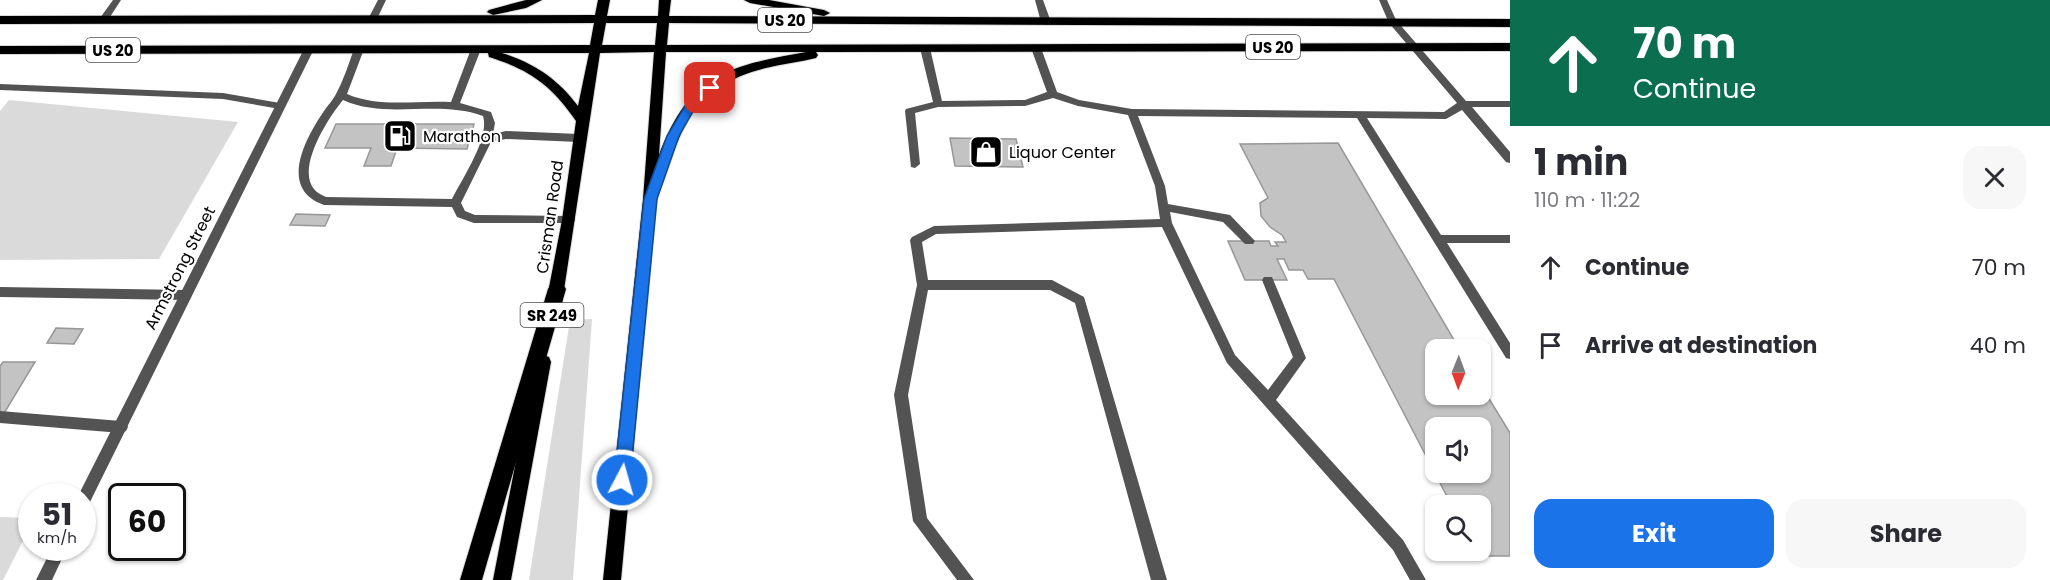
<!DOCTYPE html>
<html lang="en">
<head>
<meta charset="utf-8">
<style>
  :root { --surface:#fff; --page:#f7f7f7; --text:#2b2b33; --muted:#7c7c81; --accent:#1a73e8 }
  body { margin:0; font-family:Poppins,sans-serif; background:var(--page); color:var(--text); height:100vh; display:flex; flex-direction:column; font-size:22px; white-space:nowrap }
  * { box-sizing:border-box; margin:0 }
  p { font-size:20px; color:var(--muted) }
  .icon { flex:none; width:33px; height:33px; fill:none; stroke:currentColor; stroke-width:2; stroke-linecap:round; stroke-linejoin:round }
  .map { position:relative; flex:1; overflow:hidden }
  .side { display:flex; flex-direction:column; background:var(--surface); width:540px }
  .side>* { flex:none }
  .hud { background:#0b6e4f; color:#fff; overflow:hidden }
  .needle { width:39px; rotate:181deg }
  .tools { position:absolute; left:1425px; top:339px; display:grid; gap:12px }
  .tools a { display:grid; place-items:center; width:66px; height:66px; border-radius:12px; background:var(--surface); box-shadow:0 2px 4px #0004; font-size:30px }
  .speed { position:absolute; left:18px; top:483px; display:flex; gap:12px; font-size:30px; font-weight:700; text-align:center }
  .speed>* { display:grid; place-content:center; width:78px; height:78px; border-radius:50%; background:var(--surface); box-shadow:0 2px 4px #0004; line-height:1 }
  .speed small { font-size:15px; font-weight:400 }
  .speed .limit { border:3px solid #111; border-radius:9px; background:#fff; color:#111 }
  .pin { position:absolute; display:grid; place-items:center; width:51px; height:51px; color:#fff; margin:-26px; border-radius:12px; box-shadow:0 3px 9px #0006 }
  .me { position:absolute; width:66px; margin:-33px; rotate:6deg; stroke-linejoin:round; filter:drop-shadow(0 0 4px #0008) }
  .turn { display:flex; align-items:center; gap:21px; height:126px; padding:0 24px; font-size:27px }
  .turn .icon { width:78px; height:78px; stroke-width:2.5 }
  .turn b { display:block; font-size:42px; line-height:51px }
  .round { display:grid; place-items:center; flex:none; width:63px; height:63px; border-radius:18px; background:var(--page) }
  .summary { display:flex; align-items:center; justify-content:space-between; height:102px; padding:0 24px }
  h1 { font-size:36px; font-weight:700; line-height:45px }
  .button { display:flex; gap:12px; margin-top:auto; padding:12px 24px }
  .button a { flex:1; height:69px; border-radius:18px; background:var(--accent); color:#fff; font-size:24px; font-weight:700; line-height:69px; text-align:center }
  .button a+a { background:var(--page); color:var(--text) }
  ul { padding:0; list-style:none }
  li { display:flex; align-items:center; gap:18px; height:78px; padding:0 24px }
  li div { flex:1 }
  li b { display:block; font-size:22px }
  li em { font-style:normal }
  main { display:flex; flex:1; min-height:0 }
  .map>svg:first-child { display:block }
</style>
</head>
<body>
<main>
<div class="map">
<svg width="1510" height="580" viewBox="0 0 1510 580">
  <rect width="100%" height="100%" fill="#fff"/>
  <path fill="#dadada" d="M9,100L238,122L159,259L0,260V111Z
    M592,319L573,580H529L570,320Z
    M0,517L31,518V525L3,580H0Z"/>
  <path fill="#c3c3c3" stroke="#979797" stroke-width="1.5" fill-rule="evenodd" d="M336,124H474L467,149L397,148L391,166H364L371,148H325Z
    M950,138L1016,139L1023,167L955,166Z
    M1338,143L1460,350H1436V394H1480V384L1510,433V556H1478L1475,550H1480V506H1452L1334,279H1308L1303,270H1289L1284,259H1277L1287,280H1245L1228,241H1269L1271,246H1278L1275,242H1286L1282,235L1270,227L1261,216L1260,203L1268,198L1240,144ZM1436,428H1480V472H1436Z
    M296,214L330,215L325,226L290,225Z
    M56,328L83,329L74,344L47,343Z
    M3,362H35L0,420V366Z"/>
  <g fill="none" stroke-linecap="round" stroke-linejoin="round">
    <g stroke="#dbdbdb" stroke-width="2">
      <path id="primary" d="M526,0H542L526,8L493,15L487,12L489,10Z
        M598,0H610L607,16H658L659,0H671L669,16L1510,19V27L669,23L667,45L1510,43V51L816,52L818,55L816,58C800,62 782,64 766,68C695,86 685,119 663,182L658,187L621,580H603L643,199L654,52L600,53L562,303L559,307L554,309L549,307L546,303L562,220L576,121C551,85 530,70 489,57L488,53L0,54V46L590,45L594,23L0,24V16L595,15ZM606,23H657L655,45H602ZM666,52H806C727,66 689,75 659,155ZM502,53H589L578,106C558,79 534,63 502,53Z
        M744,0H769L824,10L830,13L824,16L750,3Z
        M543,355L549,357L551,362L511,580H493L535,362L537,357Z"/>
    </g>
    <g stroke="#dbdbdb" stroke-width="2">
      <path id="highway" d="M557,282L563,284L566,289L482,580H460L548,289L551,284Z"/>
    </g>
    <path fill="#535353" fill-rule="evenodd" d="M113,0H121L108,20H102L100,18Z
      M378,0H386L376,21H370L368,19Z
      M1035,0H1043L1051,22L1049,24L1046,25L1041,22Z
      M1379,0H1387L1396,20L1466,101H1510V107H1472L1510,152V163L1506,162L1462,110L1446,119L1367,118L1441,235H1510V243H1447L1510,343V359L1506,358L1357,118L1138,116L1165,186L1168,204L1230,215L1255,241L1253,244H1245L1223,222L1170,212L1172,223L1235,355L1268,390L1293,357L1262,280L1264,277H1272L1306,358L1276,400L1403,540L1426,580H1410L1393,550L1227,363L1162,227L936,234L922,242L928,280H1052L1084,297L1167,580H1151L1075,303L1050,290H928L908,395L927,518L974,580H957L913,521L894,395L917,285L910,240L912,237L934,226L1160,219L1155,186L1128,115L1078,106L1053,98L1025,106L938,107L915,113L920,164L915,168L911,167L905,111L906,109L933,102L920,48L922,46H928L930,48L942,101L1025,100L1047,92L1031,48L1036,45L1041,48L1057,92L1079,100L1132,109L1444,112L1457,103L1389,23Z
      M359,46L364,49L347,94C380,108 415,100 451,102L471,49L476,46L479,47L481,49L460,103L491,112L495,123L493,134L506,131L579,134L584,138L579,142L506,139L491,142L461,203L465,211L475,215L569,216L573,217L575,220L573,223H474L457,217L452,207L324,205C278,189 305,139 324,111C328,105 334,99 337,92C344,79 349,63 354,49ZM343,100C387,120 437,99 483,116C490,138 462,179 452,199L326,197C322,195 317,193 314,189C296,167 329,117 343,100Z
      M0,84L223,93L280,103L285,106L280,109L223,99L0,90Z
      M0,287L186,290L190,292L192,295L190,298L186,300L0,297Z
      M0,411L121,421L126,423L128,427L126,431L121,433L0,423Z"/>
    <path fill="#535353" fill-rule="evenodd" d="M309,46L314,49L87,508L82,510V496H78L304,49Z
      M52,548H67L52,580H36Z"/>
    <use href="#primary" fill="#000" fill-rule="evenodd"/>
    <use href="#highway" fill="#000" fill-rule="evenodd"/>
  </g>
  <path fill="#1a73e8" stroke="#114b97" stroke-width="1.5" d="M710,84L716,88L699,101L679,136L657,199L630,480L627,485L622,487L616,485L614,480L644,199L667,136L691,96Z"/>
  <defs>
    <g id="fuel-square" transform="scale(1.725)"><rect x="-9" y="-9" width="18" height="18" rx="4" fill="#000" stroke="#fff"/><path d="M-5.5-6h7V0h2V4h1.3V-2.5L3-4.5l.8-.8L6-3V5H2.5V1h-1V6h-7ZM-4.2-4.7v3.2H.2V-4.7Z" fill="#fff"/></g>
    <g id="shop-square" transform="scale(1.725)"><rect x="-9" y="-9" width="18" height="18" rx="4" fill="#000" stroke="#fff"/><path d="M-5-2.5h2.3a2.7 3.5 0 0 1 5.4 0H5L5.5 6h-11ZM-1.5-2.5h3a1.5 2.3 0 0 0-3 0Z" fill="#fff"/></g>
  </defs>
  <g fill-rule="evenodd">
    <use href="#fuel-square" x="400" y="136"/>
    <use href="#shop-square" x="986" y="152"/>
  </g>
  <g text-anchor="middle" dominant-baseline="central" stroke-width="4.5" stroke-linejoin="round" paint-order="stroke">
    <g fill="#fff" stroke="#4c4c4c" stroke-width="1.5">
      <rect x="758" y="8" width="54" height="24" rx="4.5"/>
      <rect x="1246" y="35" width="54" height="24" rx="4.5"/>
      <rect x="86" y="38" width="54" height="24" rx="4.5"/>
      <rect x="520.5" y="303" width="63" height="24" rx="4.5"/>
    </g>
    <g font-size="15" font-weight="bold" fill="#000">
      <text x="785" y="20">US 20</text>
      <text x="1273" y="47">US 20</text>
      <text x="113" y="50">US 20</text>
      <text x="552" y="315">SR 249</text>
    </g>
    <g font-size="16" fill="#000" stroke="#fff" text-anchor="start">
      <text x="423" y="136">Marathon</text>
      <text x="1009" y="152">Liquor Center</text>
    </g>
    <g font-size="16" fill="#000" stroke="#fff">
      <text transform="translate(550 217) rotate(-82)">Crisman Road</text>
      <text transform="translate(180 268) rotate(-63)">Armstrong Street</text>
    </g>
  </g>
</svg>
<div class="tools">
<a><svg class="needle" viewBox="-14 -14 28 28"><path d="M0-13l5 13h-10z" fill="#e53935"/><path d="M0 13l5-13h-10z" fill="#7c7c81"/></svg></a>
<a><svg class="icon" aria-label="sound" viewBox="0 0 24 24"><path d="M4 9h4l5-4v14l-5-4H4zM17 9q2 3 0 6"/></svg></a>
<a><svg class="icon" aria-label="search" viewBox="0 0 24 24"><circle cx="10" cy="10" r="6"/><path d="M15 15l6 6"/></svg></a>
</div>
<div class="speed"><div>51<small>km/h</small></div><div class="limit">60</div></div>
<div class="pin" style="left:710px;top:88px;background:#d93025"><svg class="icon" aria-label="arrive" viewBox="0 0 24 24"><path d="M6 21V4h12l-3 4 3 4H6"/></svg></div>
<svg class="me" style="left:622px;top:480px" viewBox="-20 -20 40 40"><circle r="17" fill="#1a73e8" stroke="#fff" stroke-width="3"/><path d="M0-11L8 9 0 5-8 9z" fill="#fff"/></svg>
</div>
<section class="side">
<div class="hud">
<div class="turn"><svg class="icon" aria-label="ahead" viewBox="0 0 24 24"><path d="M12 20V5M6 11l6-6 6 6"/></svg><div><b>70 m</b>Continue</div></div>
</div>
<div class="summary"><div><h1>1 min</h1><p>110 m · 11:22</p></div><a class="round"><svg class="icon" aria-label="close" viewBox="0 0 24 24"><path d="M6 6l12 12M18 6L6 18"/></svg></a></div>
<ul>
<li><svg class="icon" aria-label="ahead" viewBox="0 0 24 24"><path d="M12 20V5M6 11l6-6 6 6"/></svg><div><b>Continue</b></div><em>70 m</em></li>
<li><svg class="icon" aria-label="arrive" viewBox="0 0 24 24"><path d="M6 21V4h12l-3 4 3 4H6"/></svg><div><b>Arrive at destination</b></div><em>40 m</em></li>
</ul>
<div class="button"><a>Exit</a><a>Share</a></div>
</section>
</main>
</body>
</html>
